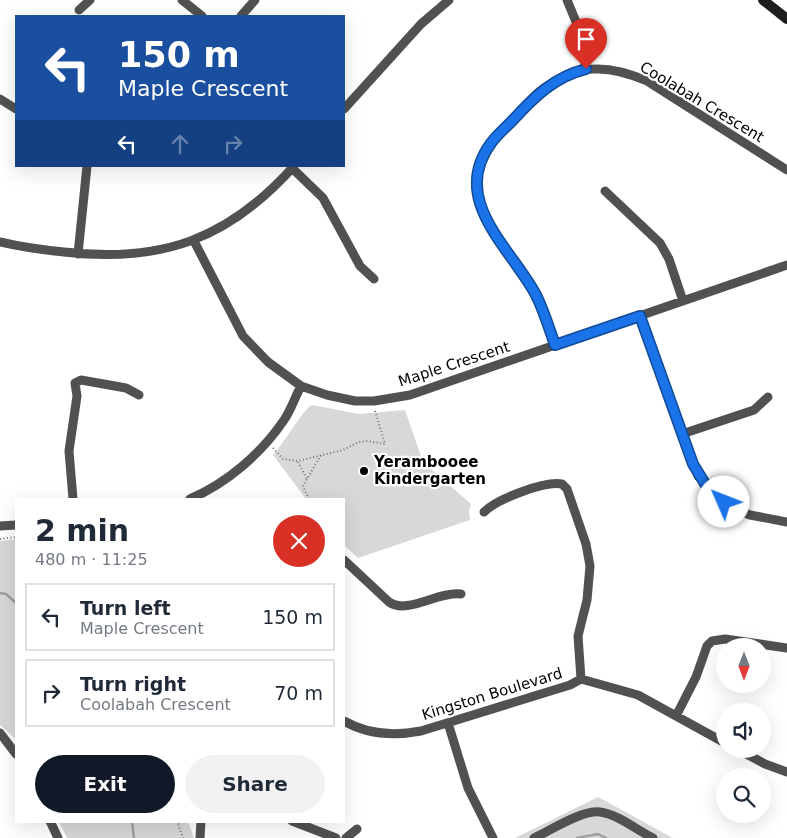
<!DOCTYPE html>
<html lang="en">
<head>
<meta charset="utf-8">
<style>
  :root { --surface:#fff; --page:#f2f2f3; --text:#1f2937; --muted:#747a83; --line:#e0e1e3; --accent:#111827 }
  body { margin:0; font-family:"DejaVu Sans",sans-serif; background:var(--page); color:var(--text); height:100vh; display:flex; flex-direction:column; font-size:19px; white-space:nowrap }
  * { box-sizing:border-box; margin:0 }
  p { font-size:16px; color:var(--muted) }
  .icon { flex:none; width:28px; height:28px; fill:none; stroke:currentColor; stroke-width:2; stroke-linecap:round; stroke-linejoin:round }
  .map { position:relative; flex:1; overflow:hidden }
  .side { position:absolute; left:15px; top:498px; width:330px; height:325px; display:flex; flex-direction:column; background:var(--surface); border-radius:0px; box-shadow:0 5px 20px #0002 }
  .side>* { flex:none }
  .top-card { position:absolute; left:15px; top:15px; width:330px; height:152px; border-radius:0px; box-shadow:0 5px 20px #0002; background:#1a4fa0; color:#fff; overflow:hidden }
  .needle { width:32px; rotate:180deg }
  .buttons { position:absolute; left:716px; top:638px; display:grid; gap:10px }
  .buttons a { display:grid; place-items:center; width:55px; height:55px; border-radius:50%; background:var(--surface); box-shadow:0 5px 20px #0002; font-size:25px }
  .pin { position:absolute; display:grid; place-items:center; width:42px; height:42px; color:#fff; margin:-51px -21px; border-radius:50% 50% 50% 0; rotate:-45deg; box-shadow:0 0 5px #0007 }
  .pin .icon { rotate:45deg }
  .me { position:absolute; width:55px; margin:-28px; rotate:314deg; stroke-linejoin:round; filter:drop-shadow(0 0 4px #0008) }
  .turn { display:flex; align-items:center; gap:18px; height:105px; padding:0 20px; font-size:22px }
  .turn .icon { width:65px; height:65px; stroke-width:2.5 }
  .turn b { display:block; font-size:35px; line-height:42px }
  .lanes { display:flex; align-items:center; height:48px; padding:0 20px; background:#0003; justify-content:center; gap:25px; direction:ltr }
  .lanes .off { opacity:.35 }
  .round { display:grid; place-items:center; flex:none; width:52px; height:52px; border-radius:26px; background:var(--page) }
  .head { display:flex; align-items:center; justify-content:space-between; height:85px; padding:0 20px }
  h1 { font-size:30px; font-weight:700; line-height:38px }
  .cta { display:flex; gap:10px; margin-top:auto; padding:10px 20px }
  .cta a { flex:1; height:58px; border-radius:30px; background:var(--accent); color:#fff; font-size:20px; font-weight:700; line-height:58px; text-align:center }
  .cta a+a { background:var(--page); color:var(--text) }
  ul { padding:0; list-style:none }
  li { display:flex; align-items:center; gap:15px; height:68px; margin:0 10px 8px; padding:0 10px; border:2px solid var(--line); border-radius:0px }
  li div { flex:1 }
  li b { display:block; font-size:19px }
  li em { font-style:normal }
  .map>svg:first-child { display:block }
</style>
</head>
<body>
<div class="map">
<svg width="787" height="838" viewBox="0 0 787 838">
  <rect width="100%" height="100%" fill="#fff"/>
  <path fill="#d8d8d8" d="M312,405L359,414L405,410L423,462L471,504L469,510L470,520L358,558L344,545V499H306L273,455C282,446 304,408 312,405Z
    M16,539V740L0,725V541Z
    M598,797L673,838H515Z
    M59,821H188L194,838H67Z"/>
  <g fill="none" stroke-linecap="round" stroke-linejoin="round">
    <path stroke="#9f9f9f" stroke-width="2.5" d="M0,593L6,594L16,603
      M132,821L134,838
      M577,838L598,834L606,838"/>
    <path stroke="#737373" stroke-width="2" stroke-dasharray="1 2.5" stroke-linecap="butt" d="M273,448L283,459L298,461L343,450L359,442L367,441L385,444L375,411
      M298,462L307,479
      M309,499L303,486L321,455
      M0,539L16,537
      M177,821L183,838
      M178,823L184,821"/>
    <path stroke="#515151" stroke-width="9" d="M182,0L202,16
      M567,0L579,29L586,69
      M79,10L90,0
      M241,16L255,0
      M0,99L16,109
      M344,109L421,24L449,0
      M292,168L323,198L360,266L374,279
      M605,191L660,243L669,259L683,301
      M194,241L243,336L268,362L301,386L327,395L355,401H374L410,395L787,265
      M0,242C21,247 42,250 64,252C161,263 228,240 294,166
      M78,254L87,166
      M640,317L698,476L724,502L735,509L750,515L787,522
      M555,345C549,328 544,311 536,295C503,232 440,197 506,127C517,116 528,101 540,91C576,64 606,63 647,81L787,170
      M682,434L754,410L768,397
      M73,499L69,451L77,396L75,383L81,380L126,388L139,395
      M190,499C227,483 261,454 284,420C291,410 295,397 301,386
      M484,512C497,499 544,481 562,484L567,489L586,544L590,566L587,600L578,636L581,679
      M0,526L16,525
      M344,560L389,602C407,615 438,591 461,594
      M676,716L696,677L707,646L712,641L725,639L787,648
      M344,721C368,735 394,736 421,731L570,685L581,679L638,695L725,743
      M448,723L468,788L493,838
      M0,733L16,754
      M737,749L765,764L787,772
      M50,821L58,838
      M292,821L336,838
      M200,838L201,821
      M346,838L357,829
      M534,838C551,830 582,810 600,812C617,814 637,830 653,838"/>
    <path stroke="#1e1e1e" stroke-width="10" d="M763,0L787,19"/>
  </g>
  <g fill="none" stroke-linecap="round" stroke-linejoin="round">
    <g stroke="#114b97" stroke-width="12">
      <path id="route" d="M586,69C554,77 534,97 512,121C505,128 497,135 491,143C449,200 511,248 536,295C544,311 549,328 555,345L640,316L693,464L707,487L724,502"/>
    </g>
    <use href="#route" stroke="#1a73e8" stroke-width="9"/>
  </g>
  <circle fill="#000" stroke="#fff" stroke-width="2" cx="364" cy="471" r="5"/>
  <g text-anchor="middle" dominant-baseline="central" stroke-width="4.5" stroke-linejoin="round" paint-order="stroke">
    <g font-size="15" fill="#000" stroke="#fff">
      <text transform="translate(702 102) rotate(31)">Coolabah Crescent</text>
      <text transform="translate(454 364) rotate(-18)">Maple Crescent</text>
      <text transform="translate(492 694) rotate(-17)">Kingston Boulevard</text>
    </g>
    <g font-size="15" font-weight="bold" fill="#000" stroke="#fff" text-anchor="start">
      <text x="374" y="462">Yerambooee<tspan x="374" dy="17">Kindergarten</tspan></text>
    </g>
  </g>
</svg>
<div class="buttons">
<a><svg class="needle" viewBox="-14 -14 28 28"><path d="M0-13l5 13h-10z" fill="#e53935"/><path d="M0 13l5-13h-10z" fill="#747a83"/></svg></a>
<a><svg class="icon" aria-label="sound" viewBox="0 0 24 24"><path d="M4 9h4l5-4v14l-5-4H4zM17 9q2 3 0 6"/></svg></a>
<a><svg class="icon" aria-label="search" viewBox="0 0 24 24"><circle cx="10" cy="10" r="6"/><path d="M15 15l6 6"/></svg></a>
</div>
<div class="pin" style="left:586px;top:69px;background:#d93025"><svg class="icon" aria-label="arrive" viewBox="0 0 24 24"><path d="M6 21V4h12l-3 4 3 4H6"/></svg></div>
<svg class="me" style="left:724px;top:502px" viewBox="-20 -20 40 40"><circle r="19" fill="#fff"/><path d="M0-13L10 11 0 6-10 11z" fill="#1a73e8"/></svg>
<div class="top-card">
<div class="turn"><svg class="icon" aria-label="left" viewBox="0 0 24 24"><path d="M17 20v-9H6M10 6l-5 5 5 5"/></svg><div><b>150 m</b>Maple Crescent</div></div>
<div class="lanes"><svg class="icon" aria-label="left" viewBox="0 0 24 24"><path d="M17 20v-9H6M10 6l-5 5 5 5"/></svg><svg class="icon off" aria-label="ahead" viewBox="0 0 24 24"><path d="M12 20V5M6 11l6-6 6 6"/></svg><svg class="icon off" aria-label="right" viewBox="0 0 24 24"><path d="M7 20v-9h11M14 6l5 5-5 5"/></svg></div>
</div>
<section class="side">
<div class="head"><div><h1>2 min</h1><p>480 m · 11:25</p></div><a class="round" style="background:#d93025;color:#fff"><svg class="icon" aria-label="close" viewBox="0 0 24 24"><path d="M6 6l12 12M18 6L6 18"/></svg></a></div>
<ul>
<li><svg class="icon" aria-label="left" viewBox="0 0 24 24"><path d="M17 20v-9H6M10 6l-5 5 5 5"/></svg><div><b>Turn left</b><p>Maple Crescent</p></div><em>150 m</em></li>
<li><svg class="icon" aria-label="right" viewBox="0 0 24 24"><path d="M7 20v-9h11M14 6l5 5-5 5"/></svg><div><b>Turn right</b><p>Coolabah Crescent</p></div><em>70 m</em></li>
</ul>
<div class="cta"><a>Exit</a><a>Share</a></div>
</section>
</div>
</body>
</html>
